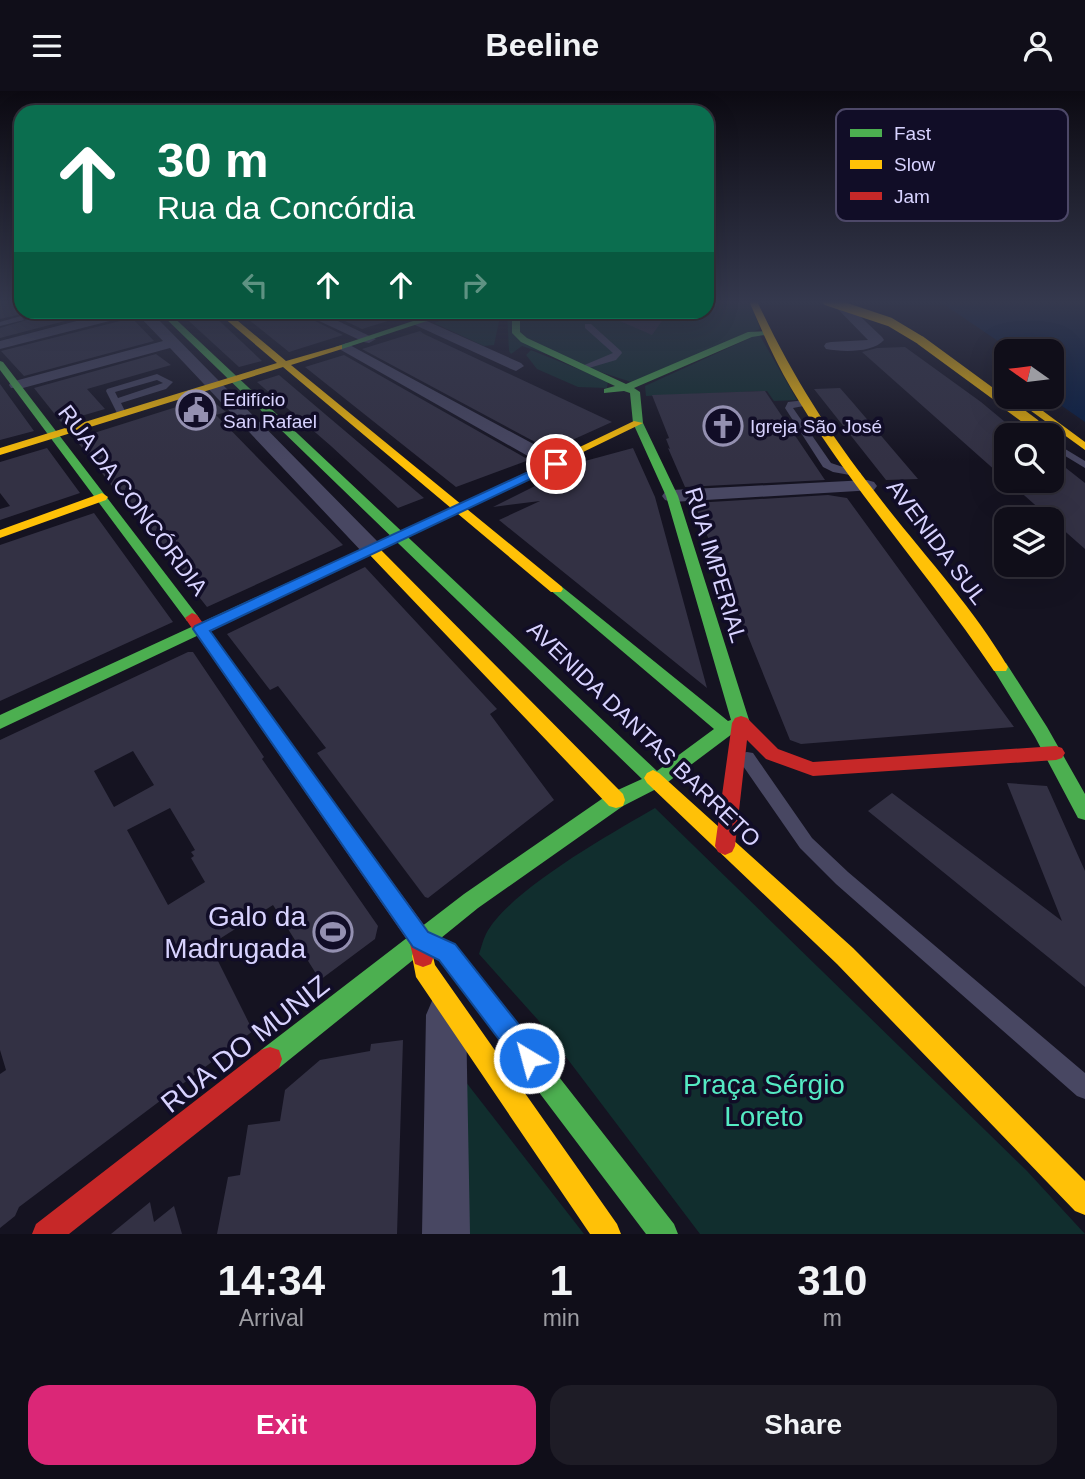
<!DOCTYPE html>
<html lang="en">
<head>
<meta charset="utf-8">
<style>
  :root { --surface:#100e19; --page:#1e1c26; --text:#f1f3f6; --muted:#9c9ca2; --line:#302e38; --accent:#db2777 }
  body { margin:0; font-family:Helvetica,sans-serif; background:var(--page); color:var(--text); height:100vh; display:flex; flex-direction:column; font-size:26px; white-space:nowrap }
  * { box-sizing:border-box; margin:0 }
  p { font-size:23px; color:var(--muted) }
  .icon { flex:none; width:38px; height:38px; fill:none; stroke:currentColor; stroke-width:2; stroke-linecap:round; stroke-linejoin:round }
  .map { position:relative; height:1143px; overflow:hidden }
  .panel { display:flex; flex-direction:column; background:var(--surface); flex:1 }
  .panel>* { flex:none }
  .top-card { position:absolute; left:14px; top:14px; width:700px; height:214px; border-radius:21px; box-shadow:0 7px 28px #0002,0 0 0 2px var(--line); background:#0b6e4f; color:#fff; overflow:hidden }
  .needle { width:46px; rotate:284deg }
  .tools { position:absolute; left:994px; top:248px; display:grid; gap:14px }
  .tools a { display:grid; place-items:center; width:70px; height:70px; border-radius:14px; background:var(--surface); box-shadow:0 7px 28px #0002,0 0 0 2px var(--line); font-size:35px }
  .pin { position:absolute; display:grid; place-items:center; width:60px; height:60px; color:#fff; margin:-30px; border:4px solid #fff; border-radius:50%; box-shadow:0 2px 7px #0007 }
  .me { position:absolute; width:77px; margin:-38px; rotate:323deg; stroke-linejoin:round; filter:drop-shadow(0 0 5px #0008) }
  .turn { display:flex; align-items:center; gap:24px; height:147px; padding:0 28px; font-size:32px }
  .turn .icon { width:91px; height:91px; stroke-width:2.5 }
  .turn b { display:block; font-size:49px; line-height:60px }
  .lanes { display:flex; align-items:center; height:66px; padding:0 28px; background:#0003; justify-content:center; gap:35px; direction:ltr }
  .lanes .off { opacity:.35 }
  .eta { display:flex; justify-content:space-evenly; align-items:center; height:119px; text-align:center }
  .eta b { font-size:42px; font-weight:600; line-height:49px }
  .cta { display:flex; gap:14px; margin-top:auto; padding:14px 28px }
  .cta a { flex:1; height:80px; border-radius:21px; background:var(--accent); color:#fff; font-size:28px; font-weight:600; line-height:80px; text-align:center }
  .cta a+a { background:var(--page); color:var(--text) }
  header { display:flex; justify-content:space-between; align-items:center; height:91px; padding:0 28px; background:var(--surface); font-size:32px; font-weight:600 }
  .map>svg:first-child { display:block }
</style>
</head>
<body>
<header><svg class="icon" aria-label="menu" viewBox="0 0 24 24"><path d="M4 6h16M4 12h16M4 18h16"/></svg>Beeline<svg class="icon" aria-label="person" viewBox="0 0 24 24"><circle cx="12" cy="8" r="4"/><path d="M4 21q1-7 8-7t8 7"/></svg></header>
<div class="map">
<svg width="1085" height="1143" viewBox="0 0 1085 1143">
  <rect width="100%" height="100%" fill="#151321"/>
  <path fill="#112e2e" d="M707,210H750L760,238L631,291L522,255L511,263L509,260L507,221L707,220Z
    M469,221H501L494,254L484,255L434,232Z
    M759,243L797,309L774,310L767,300L646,305L645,295Z
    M531,259L608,290L607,297L578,296L537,278L526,264Z
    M655,717L1027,1080L1085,1143H700L538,929L479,863C481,857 483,849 486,843C508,800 612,742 655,717Z
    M462,986L584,1143H457Z"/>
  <path fill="#071d44" d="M939,210H1085V331L1049,306H1052V261H1014Z"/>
  <path fill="#333144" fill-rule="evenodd" d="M0,210H21V220H103L0,247V237L27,229L22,223L0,228Z
    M178,220H209L262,270L239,276Z
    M238,220H295L343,244L289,261Z
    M324,220H420L362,238Z
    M597,220H669L652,244Z
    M132,227L154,250L24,285L1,260Z
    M420,240L424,243L612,331L550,359L362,258Z
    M905,256L981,311L1022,345H1006V389L862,261L877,257Z
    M156,263L171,274L87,298L105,318L61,331L34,297Z
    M344,264L529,369L456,396L305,276Z
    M279,284L424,407L398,417L331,355L257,291Z
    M0,293L34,340L0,349Z
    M840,297L854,313L918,388L886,389L814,298Z
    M765,300L825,389L685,396L668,357L670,358L666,348L669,347L652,304Z
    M208,306L226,321L216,324L343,454L207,516L75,348Z
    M47,357L80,402L0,429V418L10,415L0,402V371Z
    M633,357L655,406L707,597L499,429L540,410L493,416L585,370Z
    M1052,366L1085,392V458L1008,390H1052Z
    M828,404L847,407L1014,636L801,653L790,649L694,412Z
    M94,422L173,531L0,610V454Z
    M365,476L497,618L490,623L554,709L428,807L425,806L317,662L326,657L278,595L270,599L227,543Z
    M188,561H193L264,666L262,668L378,835L375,848L320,889L273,814L210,854L253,940L19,1116L15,1125L0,1137V983L6,979L0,959V649ZM133,660L154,694L114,716L94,680ZM170,717L195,759L191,761L194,765L191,767L205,791L168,814L127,739Z
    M1007,692L1047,695L1085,780V896L868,720L892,702L1062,830Z
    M403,949L397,1143H217L228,1086L240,1084L248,1034L280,1030L285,999L320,969L370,960L371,953Z
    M150,1111L154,1131L174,1115L182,1143H111Z"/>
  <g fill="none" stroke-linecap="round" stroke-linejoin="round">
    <path fill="#484762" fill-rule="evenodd" d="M21,225L24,229L0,235V231Z
      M585,233H591L621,260L622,262L616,269L582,279V275L613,262L585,237Z
      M157,283L173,291L166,298L121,312L127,324L119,326L106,300L107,298ZM157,289L163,292L118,307L115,301Z
      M806,309L810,312L809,314L793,317L831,372L861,382V386L833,381L823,376L785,317L788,311Z
      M1052,350L1085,370V377L1052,357Z
      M747,661L753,662L812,747L848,781L1085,982V1008L1077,1005L836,793L800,757L741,672L739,667L741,662Z"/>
    <path fill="#484762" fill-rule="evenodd" d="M830,210H844L882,246L884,249C873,262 842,261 826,258L824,255L826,252L831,251L868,249Z
      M115,220H150L380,453L383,458L380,463H364L170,257L23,297H11L9,294L11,291L163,250L137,223L0,258V250Z
      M298,220H317L376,248L369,252L364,251Z
      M420,227L521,272L524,275L516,280L511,278L415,234L413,231Z
      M346,252L563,369L565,373L556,379L549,377L341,259L339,256Z
      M867,389L874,391L877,395L874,399L672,411L665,409L662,405L665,401L672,399Z
      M446,904L460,910L466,924L470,1143H422L426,924L432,910Z"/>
    <path fill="#4caf50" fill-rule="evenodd" d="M158,220H167L657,680L714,638L549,498L551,495H561L728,630L731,629L666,405L633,332L630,302L624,300L604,302V298L615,295L521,251L512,242V220H520V241L527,247L626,293L748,241L767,240L771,243L752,246L634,297L640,301L643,332L678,405L750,632L746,643H732L664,694L623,715L478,817L441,847L455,853L674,1133L678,1143H646L439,869L423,861L279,977L270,980L261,977L258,968L261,959L464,803L609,703L642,688Z
      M443,220H457L342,258L335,256Z
      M0,270L3,271L197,524L199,527L197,530H187L0,279Z
      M348,464L353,465L355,468L353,471L0,638V624Z
      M1000,570L1006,572L1047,636L1085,703V729L1078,727L1035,646L992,576Z"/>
    <path fill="#ffc107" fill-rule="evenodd" d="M749,210H757C790,281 827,340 875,401C919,459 971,513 1008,576L1006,580H994C930,484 850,397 791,297C775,270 762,240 749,210Z
      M216,220H226L286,270L342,254V258L291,274L561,495L563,498L561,501H551L283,276L0,364V357L277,272Z
      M1012,306H1024L1085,351V359Z
      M634,330L643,332L546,379L536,377Z
      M102,402L108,406L106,409L0,447V439Z
      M372,454L377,455L623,703L625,709L623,715L616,717L609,715L367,461V455Z
      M653,679L659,682L853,857L1085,1090V1124L1075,1120L837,873L647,692L644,687L647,682Z
      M423,854L431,857L435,874L617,1133L621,1143H590L416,886L412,865L415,857Z"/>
    <path fill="#c62828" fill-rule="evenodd" d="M542,374L548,377L546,379L353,471L348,472L341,468Z
      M192,522L197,524L429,841L434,865L431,873L423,876L415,873L410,853L187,530L185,527Z
      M741,625L747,627L778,658L813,671L1056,655L1062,657L1065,662L1062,667L1056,669L813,685L766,668L747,649L735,755L732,761L725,764L718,761L715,755L732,632L735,627Z
      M270,956L279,959L282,968L279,977L69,1143H32L36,1133L261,959Z"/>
    <path stroke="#ffc107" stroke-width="9" d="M827,210L890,231L920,249L1010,315"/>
    <path stroke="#ffc107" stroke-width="11" d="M1007,313L1034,333"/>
  </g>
  <linearGradient id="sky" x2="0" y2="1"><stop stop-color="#0c0a12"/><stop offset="0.57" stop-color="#35394e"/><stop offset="1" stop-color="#35394e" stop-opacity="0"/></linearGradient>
  <rect width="1085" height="370" fill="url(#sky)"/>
  <path fill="#1a73e8" stroke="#114b97" stroke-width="2" d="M552,370L562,373L210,540L428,841L455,853L538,958L541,967L538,976L529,979L520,976L439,869L413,856L193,538L195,535Z"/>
  <defs>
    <g id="civic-ring" transform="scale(2.0125)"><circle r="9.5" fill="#110d27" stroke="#9490b1" stroke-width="1.5"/><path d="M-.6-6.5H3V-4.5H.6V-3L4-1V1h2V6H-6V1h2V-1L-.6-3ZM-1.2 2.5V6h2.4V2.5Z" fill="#9490b1"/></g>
    <g id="church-ring" transform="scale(2.0125)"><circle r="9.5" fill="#110d27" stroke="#9490b1" stroke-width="1.5"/><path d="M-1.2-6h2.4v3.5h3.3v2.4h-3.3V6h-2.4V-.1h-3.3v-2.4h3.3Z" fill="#9490b1"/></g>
    <g id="stadium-ring" transform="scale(2.0125)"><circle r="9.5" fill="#110d27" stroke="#9490b1" stroke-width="1.5"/><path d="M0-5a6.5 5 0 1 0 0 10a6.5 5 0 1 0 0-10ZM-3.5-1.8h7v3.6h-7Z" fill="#9490b1"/></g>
  </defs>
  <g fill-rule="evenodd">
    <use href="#civic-ring" x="196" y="319"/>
    <use href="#church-ring" x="723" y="335"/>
    <use href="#stadium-ring" x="333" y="841"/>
  </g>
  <g text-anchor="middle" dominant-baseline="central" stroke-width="7" stroke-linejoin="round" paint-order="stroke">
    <g font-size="19" fill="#d8d3ff" stroke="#110d27" text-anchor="start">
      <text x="223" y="308">Edifício<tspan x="223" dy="22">San Rafael</tspan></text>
      <text x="750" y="335">Igreja São José</text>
    </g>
    <g font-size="23" fill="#d8d3ff" stroke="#110d27">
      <text transform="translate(133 409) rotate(53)">RUA DA CONCÓRDIA</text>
      <text transform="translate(937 451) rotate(53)">AVENIDA SUL</text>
      <text transform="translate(716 474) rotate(73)">RUA IMPERIAL</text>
      <text transform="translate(644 643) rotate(44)">AVENIDA DANTAS BARRETO</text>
    </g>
    <g font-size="28" fill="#d8d3ff" stroke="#110d27" text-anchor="end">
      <text x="306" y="825">Galo da<tspan x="306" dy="32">Madrugada</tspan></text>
    </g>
    <g font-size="28" fill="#d8d3ff" stroke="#110d27">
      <text transform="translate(245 953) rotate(-38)">RUA DO MUNIZ</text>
    </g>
    <g font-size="28" fill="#55eac3" stroke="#110d27">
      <text x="764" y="993">Praça Sérgio<tspan x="764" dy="32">Loreto</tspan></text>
    </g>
  </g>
  <rect x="836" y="18" width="232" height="112" rx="10" fill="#110d27" stroke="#4d4868" stroke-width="2"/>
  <rect x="850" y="38" width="32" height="8" fill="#4caf50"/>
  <rect x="850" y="69" width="32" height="9" fill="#ffc107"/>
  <rect x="850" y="101" width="32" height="8" fill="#c62828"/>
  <g font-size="19" fill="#d8d3ff">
    <text x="894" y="49">Fast</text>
    <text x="894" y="80">Slow</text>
    <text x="894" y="112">Jam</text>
  </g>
</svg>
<div class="tools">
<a><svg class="needle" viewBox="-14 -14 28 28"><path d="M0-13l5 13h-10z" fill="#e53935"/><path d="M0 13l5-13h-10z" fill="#9c9ca2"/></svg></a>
<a><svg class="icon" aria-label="search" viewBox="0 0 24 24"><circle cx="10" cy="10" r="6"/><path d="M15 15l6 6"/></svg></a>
<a><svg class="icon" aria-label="layers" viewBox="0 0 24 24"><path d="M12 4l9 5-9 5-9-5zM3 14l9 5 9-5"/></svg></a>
</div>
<div class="pin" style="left:556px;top:373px;background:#d93025"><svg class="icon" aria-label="arrive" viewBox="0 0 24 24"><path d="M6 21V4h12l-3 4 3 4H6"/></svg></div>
<svg class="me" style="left:529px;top:967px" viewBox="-20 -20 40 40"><circle r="17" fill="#1a73e8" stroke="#fff" stroke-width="3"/><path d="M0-11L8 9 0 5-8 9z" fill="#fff"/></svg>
<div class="top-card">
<div class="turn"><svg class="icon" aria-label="ahead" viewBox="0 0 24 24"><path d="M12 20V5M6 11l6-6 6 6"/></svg><div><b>30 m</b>Rua da Concórdia</div></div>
<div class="lanes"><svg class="icon off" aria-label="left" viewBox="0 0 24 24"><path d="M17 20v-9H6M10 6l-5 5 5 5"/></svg><svg class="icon" aria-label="ahead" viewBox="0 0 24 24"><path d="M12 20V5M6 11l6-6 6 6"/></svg><svg class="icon" aria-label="ahead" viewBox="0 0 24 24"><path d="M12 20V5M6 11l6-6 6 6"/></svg><svg class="icon off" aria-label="right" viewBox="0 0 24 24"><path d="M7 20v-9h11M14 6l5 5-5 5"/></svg></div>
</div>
</div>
<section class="panel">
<div class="eta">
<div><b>14:34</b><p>Arrival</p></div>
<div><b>1</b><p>min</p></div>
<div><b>310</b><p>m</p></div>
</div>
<div class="cta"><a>Exit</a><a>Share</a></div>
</section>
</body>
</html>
